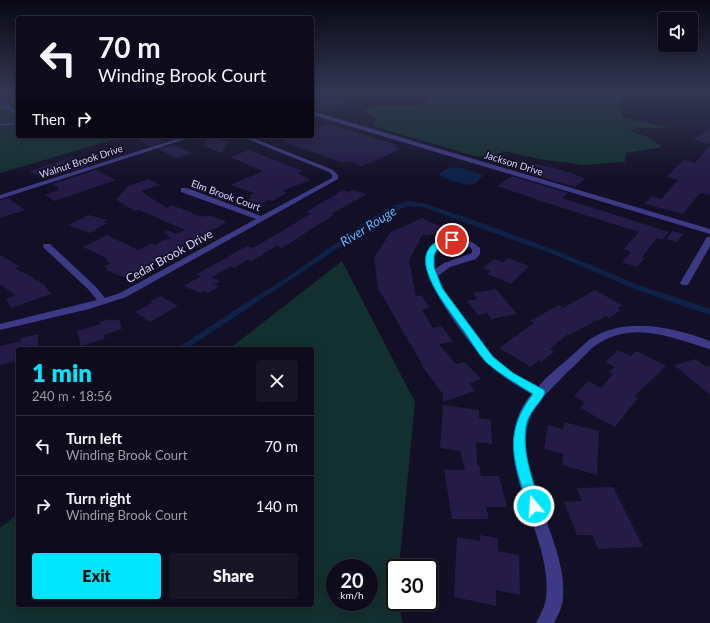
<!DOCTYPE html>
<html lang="en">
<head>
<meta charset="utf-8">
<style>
  :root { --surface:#0e0b1c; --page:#171425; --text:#f1f3f6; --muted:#9b9ba3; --line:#2e2b3b; --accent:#00e5ff }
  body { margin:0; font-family:Lato,sans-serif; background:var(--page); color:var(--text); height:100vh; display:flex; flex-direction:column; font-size:15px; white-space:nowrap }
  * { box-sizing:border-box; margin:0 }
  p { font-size:13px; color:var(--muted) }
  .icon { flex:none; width:22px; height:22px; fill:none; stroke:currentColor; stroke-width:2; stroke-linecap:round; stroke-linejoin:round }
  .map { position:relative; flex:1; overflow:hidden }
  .drawer { position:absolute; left:16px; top:347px; width:298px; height:260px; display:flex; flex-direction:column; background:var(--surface); border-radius:4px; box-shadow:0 2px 10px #0003,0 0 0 1px var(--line) }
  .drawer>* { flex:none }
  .top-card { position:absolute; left:16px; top:16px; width:298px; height:122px; border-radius:4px; box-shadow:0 2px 10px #0003,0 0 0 1px var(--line); background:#0e0b1c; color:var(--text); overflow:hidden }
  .fabs { position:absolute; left:658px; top:12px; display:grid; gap:8px }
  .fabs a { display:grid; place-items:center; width:40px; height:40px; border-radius:4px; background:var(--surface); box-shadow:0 2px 10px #0003,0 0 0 1px var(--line); font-size:20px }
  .speed { position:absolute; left:326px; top:559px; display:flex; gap:8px; font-size:20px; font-weight:700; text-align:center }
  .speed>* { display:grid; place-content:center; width:52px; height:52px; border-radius:50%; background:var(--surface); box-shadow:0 2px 10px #0003,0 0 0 1px var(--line); line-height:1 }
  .speed small { font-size:10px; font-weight:400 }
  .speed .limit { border:2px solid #111; border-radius:6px; background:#fff; color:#111 }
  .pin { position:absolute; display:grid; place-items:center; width:34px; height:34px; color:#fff; margin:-17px; border:2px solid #fff; border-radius:50%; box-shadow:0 1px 4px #0007 }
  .me { position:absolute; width:44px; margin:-22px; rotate:342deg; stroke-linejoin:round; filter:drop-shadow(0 0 3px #0008) }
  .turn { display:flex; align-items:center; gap:14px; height:84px; padding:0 16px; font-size:18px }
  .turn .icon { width:52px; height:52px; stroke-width:2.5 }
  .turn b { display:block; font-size:28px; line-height:34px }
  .then { display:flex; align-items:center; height:38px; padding:0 16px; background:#0003; gap:8px; font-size:15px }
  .round { display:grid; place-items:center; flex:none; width:42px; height:42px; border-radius:4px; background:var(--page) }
  .overview { display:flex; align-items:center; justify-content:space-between; height:68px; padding:0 16px }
  h1 { font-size:24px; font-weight:800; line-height:30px; color:var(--accent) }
  .primary-button { display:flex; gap:8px; margin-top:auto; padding:8px 16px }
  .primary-button a { flex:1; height:46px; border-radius:4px; background:var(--accent); color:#111; font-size:16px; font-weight:800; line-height:46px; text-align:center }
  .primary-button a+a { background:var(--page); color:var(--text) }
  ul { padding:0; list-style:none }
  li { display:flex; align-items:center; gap:12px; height:60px; padding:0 16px; border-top:1px solid var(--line) }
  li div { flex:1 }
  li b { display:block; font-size:15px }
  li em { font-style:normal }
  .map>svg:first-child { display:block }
</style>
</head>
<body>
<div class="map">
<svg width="710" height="623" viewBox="0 0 710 623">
  <rect width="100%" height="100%" fill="#130f26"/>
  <path fill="#12302f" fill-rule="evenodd" d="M0,92H18V136H126L0,173Z
    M446,92H630L618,104L622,107L621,117L670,128H636L630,132L646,136L662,147L626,153L625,162L583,165L539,159L503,151L492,157L475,156L373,126L376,118L363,112L373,106H415L427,102L429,96Z
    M342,261L415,402L399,568H395V602H398L403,623H0V528L18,514V605H312V349H229ZM335,568H369V602H335Z"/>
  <path fill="#0c2248" d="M451,167L462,168L483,175C480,178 478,183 474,184C466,187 445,179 439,175L442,171Z
    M409,201L426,204L476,221L552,249L641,286L710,309V315L637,290L555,255L423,207L407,206L393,212L186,349H176L244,304L286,278L375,216L395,205Z"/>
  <path fill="#241b47" d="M312,92H372V93L318,111L312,110Z
    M328,124L397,145L395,146L398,147L396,148L401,149L362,166L349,161L344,163L282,141L295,136H312V130Z
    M710,127V144L694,140Z
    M131,136H152L165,141L151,146Z
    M208,139H223L222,141L228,142L222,153L203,146Z
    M173,145L193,153L176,158L158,149Z
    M710,145V195L700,193L683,214L645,204L651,196L661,199L678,180L666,177L684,160L695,163Z
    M249,150L303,171L298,173L311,180L282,191L287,193L272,201L268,200L260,205L247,200L252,197L249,196L254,193L230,185L263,171L230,157Z
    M73,157L88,166L44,179L29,171Z
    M533,163L576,174L575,175L586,178L575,187L520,171Z
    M96,170L116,180L55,201L45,195L59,190L57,189L59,188L52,184Z
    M512,176L568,193L562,198L669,232L662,240L657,238L642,257L645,258L637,267L622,262L631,252L624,249L639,232L534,199H535L497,186Z
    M149,179L160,185L141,191L167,208L172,205L202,217L208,215L227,222L126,278L106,270L108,268L104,266L111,263L105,260L108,259L83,247L107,235L138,250L152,243L155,245L169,238L174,240L164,233L166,230L177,234L185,230L139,210L135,211L116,200L128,186Z
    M343,190L349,192L353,190L367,194L331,214L334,215L282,248L277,246L252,261L247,260L234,268L231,266L212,277L220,281L214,284L219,286L209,293L204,291L200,293L184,286L201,276L197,274L247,246L253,248L282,231L310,214L306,212Z
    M8,198L25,210L0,218V200Z
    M89,215L107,220L103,222L108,223L90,233L68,225Z
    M422,218L441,227L435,229L438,231L427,236L423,234L409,260L416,296L421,295L430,308L422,310L433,328L442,326L453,342L439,344L456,364L465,362L481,379L469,383L475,391L443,402V394L422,366H423L378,288L374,257L391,232Z
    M672,231L683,234L677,242L666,239Z
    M0,255L19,266L15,268L42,283H43L51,294L11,308L6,299L16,295L0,285Z
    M508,258L529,266L511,284L487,274L491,271L483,268L494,259L503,262Z
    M496,289L506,301L517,314L491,319L487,313L478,315L467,301L477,299L473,293Z
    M595,290L622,305L617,308L621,310L609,318L606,316L598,321L596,320L570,335L568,334L550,349L554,352L541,362L539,360L531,367L499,348L534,323L530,321L559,305L563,308Z
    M161,296L178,306L150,322L135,312L152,303L150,301Z
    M110,319L111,321L119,319L122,329L104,335L105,339L81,346L77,331L100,324L99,322Z
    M38,334V349H18V361L0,365V346L21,341V338Z
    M618,350L631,356L636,351L666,366L635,396L638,398L615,427L580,408L585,402L574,396L588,381L601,388L613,374L609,372L615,367L605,362Z
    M696,359L706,367L710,366V395L674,365Z
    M443,405L479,410V418L491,420L492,444L476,442L477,465H479L481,476H499L507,507H486L489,519H452L444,470H465L460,451L440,448Z
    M564,422L599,431L597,475L562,465L563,454L544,449L548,425L563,429Z
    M613,487L643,547L598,549L592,535H577L564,502L582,501L576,488Z
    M480,535L498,538V551L519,555L520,595L496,590V606L454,597L457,537L480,541Z"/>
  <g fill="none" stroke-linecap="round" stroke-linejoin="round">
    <path fill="#3d3a85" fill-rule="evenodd" d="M0,99L10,105V108L13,109L18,114V117L11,111L0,107V105L7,107V106L0,101Z
      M18,122V124L0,126V124Z"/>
    <path fill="#3d3a85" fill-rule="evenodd" d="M312,111L710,229V234L312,115Z
      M186,136H195L0,199V195Z
      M240,136H248L333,170L338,175V179L126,297L89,309L0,330V324L97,300L89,290L44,248L43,246L44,244H50L95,286L105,298L120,293L256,219L181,192V188H187L261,216L332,178V175L329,172Z
      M707,237H710V246L688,285H682L680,283Z
      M452,238L472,242L480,248V254L476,259L450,267L438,276C451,308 481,347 508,369C517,376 528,381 538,387C547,376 559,367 569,358C577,352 584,343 592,338C627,316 675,328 710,341V349C674,339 638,321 601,342C591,347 583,358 574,366C564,375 554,386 544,396C540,400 536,404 533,410C505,469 568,536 563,597C563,606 558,615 554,623H536C540,615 545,607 546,598C554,529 480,457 531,394C516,385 501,377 489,364C471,347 422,282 425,258C427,244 440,239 452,238ZM452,243L466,245L472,249V253L444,263L435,269C431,255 437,245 452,243Z"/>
  </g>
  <linearGradient id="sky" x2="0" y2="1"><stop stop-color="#0a0815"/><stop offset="0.51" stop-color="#333752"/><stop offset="1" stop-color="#333752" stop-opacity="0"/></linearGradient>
  <rect width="710" height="179" fill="url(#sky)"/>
  <path fill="#00e5ff" stroke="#0095a6" d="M446,238H452L456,240L439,246L434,255V267L442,288L493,357L513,373L544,390L545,393C540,403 531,410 527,422C520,448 533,481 541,506L539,510L534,512L530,510L528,506C514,462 502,434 533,394C517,384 501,375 487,363C477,353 469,337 460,326C446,305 399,251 446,238Z"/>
  <g text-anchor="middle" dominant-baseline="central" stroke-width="3.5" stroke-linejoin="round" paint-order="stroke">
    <g font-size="10" fill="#d9d4ff" stroke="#130f26">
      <text transform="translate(81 161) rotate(-18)">Walnut Brook Drive</text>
      <text transform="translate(514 163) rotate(17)">Jackson Drive</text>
      <text transform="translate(226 195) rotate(20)">Elm Brook Court</text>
    </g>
    <g font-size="12" fill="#d9d4ff" stroke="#130f26">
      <text transform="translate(169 256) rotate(-29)">Cedar Brook Drive</text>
    </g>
    <g font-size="13" font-style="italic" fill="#62b6ff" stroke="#130f26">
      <text transform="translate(368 226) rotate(-32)">River Rouge</text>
    </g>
  </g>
</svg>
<div class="fabs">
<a><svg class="icon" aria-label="sound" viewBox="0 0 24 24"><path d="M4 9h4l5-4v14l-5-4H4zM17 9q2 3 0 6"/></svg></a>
</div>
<div class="speed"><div>20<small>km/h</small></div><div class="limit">30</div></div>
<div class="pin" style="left:452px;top:240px;background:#d93025"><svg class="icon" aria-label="arrive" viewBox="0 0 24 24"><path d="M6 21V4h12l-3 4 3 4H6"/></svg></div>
<svg class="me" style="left:534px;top:506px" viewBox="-20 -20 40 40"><circle r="17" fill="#00e5ff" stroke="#fff" stroke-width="3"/><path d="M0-11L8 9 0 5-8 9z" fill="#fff"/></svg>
<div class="top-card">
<div class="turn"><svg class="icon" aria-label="left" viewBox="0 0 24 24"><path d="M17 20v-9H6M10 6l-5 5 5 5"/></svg><div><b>70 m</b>Winding Brook Court</div></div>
<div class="then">Then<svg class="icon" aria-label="right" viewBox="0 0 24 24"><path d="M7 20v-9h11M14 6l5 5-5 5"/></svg></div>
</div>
<section class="drawer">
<div class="overview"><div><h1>1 min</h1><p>240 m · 18:56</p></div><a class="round"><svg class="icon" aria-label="close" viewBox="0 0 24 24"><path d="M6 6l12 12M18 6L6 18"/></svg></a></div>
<ul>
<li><svg class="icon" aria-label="left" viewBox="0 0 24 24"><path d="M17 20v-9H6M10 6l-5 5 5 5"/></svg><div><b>Turn left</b><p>Winding Brook Court</p></div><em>70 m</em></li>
<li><svg class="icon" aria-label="right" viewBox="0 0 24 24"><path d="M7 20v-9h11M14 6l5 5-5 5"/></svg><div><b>Turn right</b><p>Winding Brook Court</p></div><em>140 m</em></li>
</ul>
<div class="primary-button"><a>Exit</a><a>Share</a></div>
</section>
</div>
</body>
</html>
